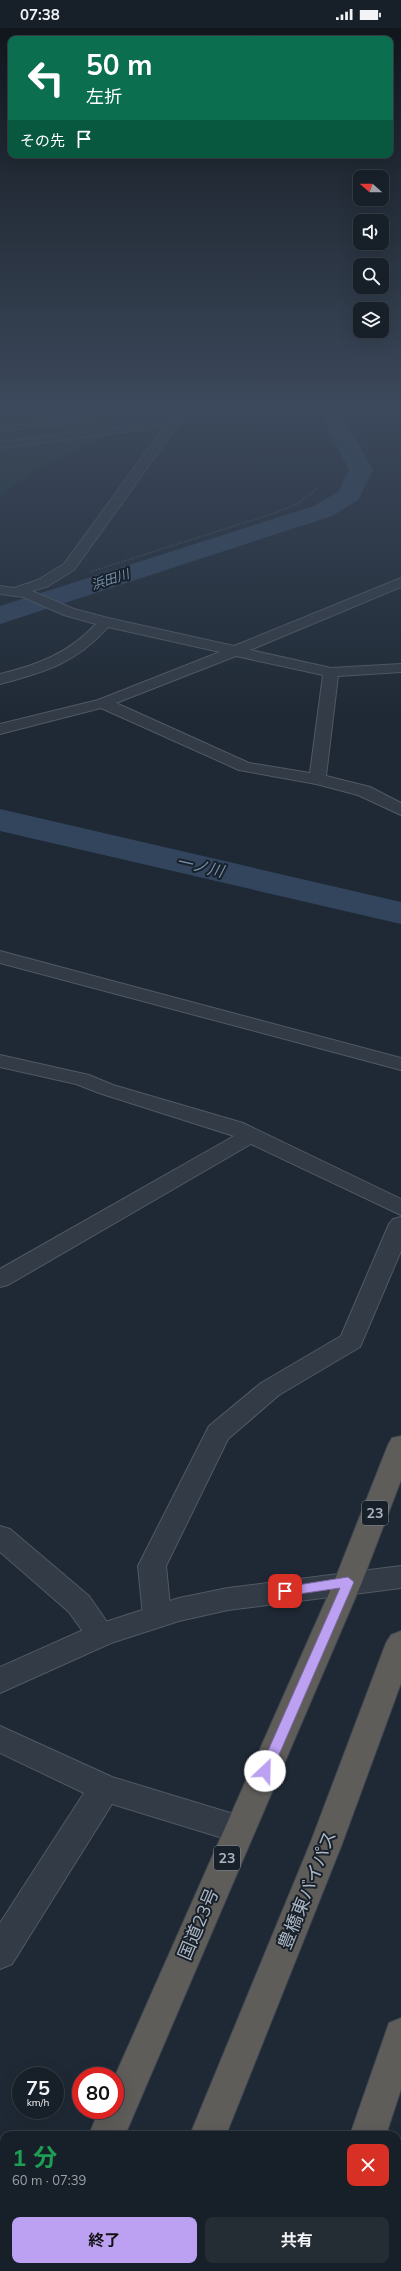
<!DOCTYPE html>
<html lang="ja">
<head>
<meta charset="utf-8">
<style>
  :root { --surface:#171f28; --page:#242c34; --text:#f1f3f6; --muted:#9ea2a8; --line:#363d45; --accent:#bca0f2 }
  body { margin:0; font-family:Mulish,"Noto Sans JP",sans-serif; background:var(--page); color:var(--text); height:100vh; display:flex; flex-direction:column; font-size:15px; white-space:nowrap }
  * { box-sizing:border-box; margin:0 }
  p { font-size:13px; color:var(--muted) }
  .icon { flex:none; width:22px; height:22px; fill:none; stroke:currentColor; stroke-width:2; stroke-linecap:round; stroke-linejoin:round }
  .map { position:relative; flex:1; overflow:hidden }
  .panel { position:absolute; left:0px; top:2103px; width:401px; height:140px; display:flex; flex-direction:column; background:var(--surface); border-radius:12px 12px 0 0; box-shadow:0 4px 16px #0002,0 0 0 1px var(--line) }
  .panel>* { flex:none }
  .guide { position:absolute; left:8px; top:8px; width:385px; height:122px; border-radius:8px; box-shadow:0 4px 16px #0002,0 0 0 1px var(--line); background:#0b6e4f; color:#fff; overflow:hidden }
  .needle { width:26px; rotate:290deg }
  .controls { position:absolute; left:353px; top:142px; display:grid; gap:8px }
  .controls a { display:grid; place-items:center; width:36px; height:36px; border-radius:8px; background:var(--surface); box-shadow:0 4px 16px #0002,0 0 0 1px var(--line); font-size:20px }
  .speed { position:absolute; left:12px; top:2039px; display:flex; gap:8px; font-size:20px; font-weight:700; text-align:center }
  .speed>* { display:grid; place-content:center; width:52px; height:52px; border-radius:50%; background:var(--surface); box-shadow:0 4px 16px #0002,0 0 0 1px var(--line); line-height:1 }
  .speed small { font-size:10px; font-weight:400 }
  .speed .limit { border:6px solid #d22; background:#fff; color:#111 }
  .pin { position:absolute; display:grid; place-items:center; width:34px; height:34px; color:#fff; margin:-17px; border-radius:8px; box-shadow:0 2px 6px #0006 }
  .me { position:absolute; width:44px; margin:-22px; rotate:24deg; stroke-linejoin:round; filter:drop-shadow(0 0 3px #0008) }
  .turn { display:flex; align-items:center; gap:14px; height:84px; padding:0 12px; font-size:18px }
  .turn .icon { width:52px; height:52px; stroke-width:2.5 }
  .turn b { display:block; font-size:28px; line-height:34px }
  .then { display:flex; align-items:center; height:38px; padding:0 12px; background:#0003; gap:8px; font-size:15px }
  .round { display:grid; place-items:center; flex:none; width:42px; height:42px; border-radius:8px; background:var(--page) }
  .summary { display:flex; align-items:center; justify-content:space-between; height:68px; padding:0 12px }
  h1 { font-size:24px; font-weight:700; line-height:30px; color:#1e9e55 }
  .button { display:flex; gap:8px; margin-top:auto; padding:8px 12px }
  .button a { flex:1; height:46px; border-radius:8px; background:var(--accent); color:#111; font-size:16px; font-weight:700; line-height:46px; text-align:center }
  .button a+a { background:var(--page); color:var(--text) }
  .status { display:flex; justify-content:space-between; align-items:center; height:28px; padding:0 20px; background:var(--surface); direction:ltr }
  .status svg { height:11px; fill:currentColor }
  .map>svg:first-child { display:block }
</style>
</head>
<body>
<div class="status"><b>07:38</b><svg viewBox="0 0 49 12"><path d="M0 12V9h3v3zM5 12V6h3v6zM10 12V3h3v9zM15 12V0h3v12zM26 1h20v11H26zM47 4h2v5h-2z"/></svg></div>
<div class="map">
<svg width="401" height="2243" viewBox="0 0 401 2243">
  <rect width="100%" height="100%" fill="#1f2935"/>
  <path fill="#213536" d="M0,377H93L116,404C79,422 29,440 0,469Z"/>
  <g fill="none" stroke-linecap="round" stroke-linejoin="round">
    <path fill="#32455d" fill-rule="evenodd" d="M315,377H337L373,442L358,472L332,488L0,596V578L314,478L339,463L349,442Z
      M0,781L401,874V896L0,803Z"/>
    <g stroke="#505964" stroke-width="2">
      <path id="service" d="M120,377H129C114,393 25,400 0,403V399L76,390Z"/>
    </g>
    <g stroke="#505964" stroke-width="2">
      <path id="minor" d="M181,377H192L74,542L48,558L32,563L74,581L108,590L234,618L401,550V559L250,622L331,640L401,636V644L338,648L326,748L370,759L401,775V787L358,767L316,756L239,742L101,680L0,706V696L98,672L220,624L108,599C76,635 45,644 0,656V646C38,637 69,625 96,596L64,587L23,569L0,566V558L14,560L38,552L64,536L164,399L0,420V414L169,393ZM236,628L323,647L310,745L249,735L116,675Z
        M0,923L401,1030V1042L0,935Z
        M0,1027L89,1047L113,1057L243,1095L401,1171V1187L251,1116L8,1257L0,1259V1241L234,1108L99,1065L76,1056L0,1039Z
        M401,1189V1223L360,1319L279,1367L228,1411L166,1538L171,1588L167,1596L157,1599L147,1596L143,1588L138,1538L209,1398L261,1355L341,1308L389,1196L393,1191Z
        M0,1498L10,1501L89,1568L116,1607L111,1615L101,1619L91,1615L69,1584L0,1524Z
        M0,1698L112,1749L250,1791L255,1801L250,1811L239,1815L112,1776L12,1936L0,1941V1895L84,1765L0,1725Z"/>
    </g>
    <g stroke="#505964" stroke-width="2">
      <path id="tertiary" d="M401,1538V1560L228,1582L179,1593L111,1615L0,1665V1639L90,1599L179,1570L228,1560Z"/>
    </g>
    <g stroke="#3d4650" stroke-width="2">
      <path id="trunk" d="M401,1408V1452L362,1554L125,2107H89L99,2082H115V2048L334,1554L388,1417L392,1410Z
        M401,1603V1655L342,1816L226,2107H190L310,1816L386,1615L391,1607Z
        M401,1990V2061L386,2107H350L389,1995Z
        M29,2239H68L67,2243H28Z
        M135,2239H173L172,2243H134Z
        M304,2239H343L342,2243H303Z"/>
    </g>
    <path stroke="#3e5254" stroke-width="1.5" stroke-dasharray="1.5 1.5" stroke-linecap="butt" d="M90,544L278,484L297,476L321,458"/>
    <use href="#service" fill="#323b46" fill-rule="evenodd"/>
    <use href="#minor" fill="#323b46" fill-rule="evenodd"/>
    <use href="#tertiary" fill="#323b46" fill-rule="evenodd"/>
    <use href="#trunk" fill="#5e5d5a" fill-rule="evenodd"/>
  </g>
  <linearGradient id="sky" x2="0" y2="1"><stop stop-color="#11171d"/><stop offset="0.55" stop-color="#3c495c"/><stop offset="1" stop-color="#3c495c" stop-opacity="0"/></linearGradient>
  <rect width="401" height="691" fill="url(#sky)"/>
  <path fill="#bca0f2" stroke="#7a689d" d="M348,1549L354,1554L272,1743L270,1747L265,1748L261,1747L259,1743L340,1560L285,1568L279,1563L285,1559Z"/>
  <g text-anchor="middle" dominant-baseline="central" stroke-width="4" stroke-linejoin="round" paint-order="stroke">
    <g font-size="13" font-style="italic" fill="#748eab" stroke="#18202a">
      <text transform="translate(110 551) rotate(-18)">浜田川</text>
    </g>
    <g fill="#18202a" stroke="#808995" stroke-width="1">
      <rect x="362" y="1473" width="26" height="24" rx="3"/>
      <rect x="214" y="1818" width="26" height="24" rx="3"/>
    </g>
    <g font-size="14" font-weight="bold" fill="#acb6c3">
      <text x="375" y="1485">23</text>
      <text x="227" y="1830">23</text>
    </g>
    <g font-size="16" font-style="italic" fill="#748eab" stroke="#18202a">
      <text transform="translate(200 838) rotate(13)">一ノ川</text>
    </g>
    <g font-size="18" fill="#acb6c3" stroke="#18202a">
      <text transform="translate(307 1862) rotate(-68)">豊橋東バイパス</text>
      <text transform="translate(198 1896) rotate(-67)">国道23号</text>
    </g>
  </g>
</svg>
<div class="controls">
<a><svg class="needle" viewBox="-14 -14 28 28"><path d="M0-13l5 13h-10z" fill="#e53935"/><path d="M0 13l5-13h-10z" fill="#9ea2a8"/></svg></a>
<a><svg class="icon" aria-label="sound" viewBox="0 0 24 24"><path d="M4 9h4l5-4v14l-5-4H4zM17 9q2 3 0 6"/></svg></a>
<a><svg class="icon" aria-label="search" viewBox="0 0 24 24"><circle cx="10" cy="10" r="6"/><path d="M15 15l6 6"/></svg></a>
<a><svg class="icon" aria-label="layers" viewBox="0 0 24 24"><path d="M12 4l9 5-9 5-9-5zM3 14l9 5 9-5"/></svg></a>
</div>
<div class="speed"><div>75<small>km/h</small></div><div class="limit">80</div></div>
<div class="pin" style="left:285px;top:1563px;background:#d93025"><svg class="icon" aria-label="arrive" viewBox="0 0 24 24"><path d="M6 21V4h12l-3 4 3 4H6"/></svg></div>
<svg class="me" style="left:265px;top:1743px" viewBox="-20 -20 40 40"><circle r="19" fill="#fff"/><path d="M0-13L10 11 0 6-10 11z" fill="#bca0f2"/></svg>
<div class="guide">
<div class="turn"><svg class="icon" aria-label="left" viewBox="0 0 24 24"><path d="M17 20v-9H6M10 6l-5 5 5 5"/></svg><div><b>50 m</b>左折</div></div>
<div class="then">その先<svg class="icon" aria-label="arrive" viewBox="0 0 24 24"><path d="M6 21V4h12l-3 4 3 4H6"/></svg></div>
</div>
<section class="panel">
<div class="summary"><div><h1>1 分</h1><p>60 m · 07:39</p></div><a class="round" style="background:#d93025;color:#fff"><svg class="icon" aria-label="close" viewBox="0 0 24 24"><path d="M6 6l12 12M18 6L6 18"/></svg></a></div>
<div class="button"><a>終了</a><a>共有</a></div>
</section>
</div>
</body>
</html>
